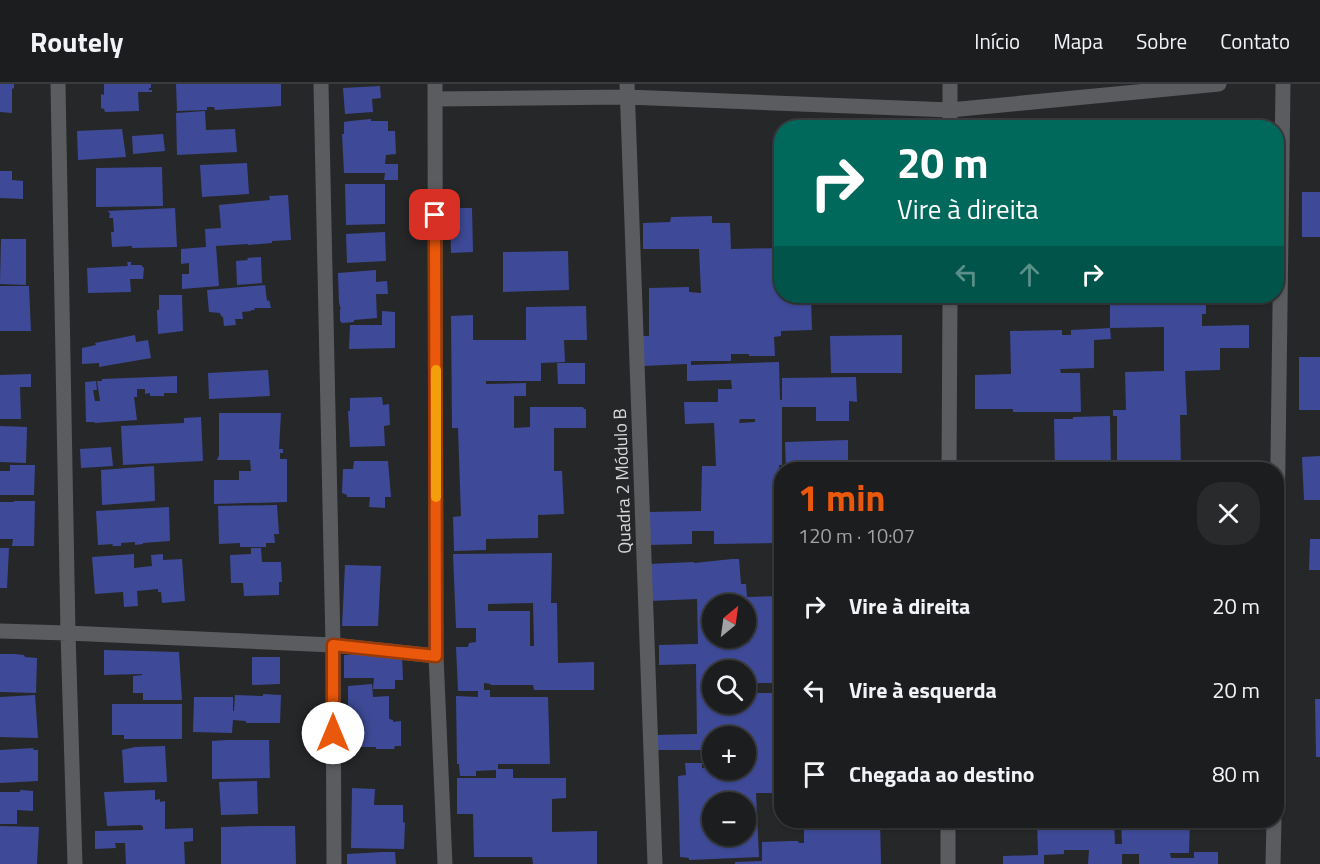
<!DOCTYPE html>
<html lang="pt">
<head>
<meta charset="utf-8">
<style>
  :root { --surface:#1c1d1f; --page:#292a2c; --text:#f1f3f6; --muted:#a0a2a4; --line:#3a3b3d; --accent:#ea580c }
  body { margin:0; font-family:"Titillium Web",sans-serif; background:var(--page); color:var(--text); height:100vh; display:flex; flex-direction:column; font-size:22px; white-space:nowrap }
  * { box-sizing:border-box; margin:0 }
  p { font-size:20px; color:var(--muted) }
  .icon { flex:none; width:33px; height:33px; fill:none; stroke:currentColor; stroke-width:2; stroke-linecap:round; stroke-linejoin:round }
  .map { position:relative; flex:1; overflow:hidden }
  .sheet { position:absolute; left:774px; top:378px; width:510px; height:366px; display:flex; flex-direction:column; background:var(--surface); border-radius:24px; box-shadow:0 2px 4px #0004,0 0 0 2px var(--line) }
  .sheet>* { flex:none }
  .top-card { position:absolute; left:774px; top:36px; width:510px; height:183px; border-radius:24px; box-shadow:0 2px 4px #0004,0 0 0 2px var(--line); background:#00695c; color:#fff; overflow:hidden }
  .needle { width:39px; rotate:29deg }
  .fabs { position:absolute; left:702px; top:510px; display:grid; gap:12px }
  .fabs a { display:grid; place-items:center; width:54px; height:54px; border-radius:50%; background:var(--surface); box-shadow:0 2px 4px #0004,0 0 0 2px var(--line); font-size:30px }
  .pin { position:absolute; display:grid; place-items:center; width:51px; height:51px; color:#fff; margin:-26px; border-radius:12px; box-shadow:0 3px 9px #0006 }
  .me { position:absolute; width:66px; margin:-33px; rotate:0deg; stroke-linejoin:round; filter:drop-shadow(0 0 4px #0008) }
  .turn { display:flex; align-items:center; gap:21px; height:126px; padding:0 24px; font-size:27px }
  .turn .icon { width:78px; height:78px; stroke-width:2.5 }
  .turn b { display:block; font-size:42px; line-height:51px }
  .lanes { display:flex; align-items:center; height:57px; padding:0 24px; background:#0003; justify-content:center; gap:30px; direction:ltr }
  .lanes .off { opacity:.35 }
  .round { display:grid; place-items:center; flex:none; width:63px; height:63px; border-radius:24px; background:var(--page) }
  .head { display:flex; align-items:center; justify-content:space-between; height:102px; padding:0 24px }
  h1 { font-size:36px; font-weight:700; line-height:45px; color:var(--accent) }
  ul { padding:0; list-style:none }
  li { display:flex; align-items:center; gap:18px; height:84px; padding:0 24px }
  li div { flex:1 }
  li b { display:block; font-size:22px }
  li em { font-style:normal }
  header { display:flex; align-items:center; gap:36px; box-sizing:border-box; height:84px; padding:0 30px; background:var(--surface); border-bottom:2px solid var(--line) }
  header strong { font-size:28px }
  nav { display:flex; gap:33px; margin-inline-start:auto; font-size:21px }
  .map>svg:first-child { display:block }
</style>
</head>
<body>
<header>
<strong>Routely</strong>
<nav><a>Início</a><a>Mapa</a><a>Sobre</a><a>Contato</a></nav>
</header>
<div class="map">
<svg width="1320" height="780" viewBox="0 0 1320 780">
  <rect width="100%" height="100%" fill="#262729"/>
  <path fill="#3e4a97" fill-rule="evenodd" d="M0,0H14V4L12,5V29L0,28Z
    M104,0H151V4H149V6H152V8H138L139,27L105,28L104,25L101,24V10L104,11Z
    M176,0H281V22L215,26L214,23H207V26L177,27Z
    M380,2L381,14L372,15L373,28L345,30L343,4Z
    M205,27L206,46L235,45L237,68L177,71L176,29Z
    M371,35V37H388V47H395L396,70L386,71L385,80H398V96H384L385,89H344L342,50H344V38L350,37Z
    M122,45L126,73L78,76L77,47Z
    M163,50L165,67L133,70L132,52Z
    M782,72V102H778L777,73Z
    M247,79L249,110L202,113L200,81Z
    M162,83L163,122L96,123V84Z
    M0,87H12V96L23,97V115L0,114Z
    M345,100H385V140L346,141Z
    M1302,108H1320V153H1302Z
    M288,111L291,156L272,157V159L248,161V160L216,162L219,202L182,205V190H189V179L181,180V165L206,163L205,145L221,144L219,121L270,116L269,112Z
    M175,124L177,163L132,164V162L112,163L111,148H114L113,134H109L110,129L107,127Z
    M450,124H472L473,168L451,169Z
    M712,132V139H730L731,165L782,164V212H811L812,246L781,247V252L774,253L775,272H749V270H731V277H691V281L779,278L780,316H782V294L856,293L857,318L849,317V337H816V323H782V381H779L778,425H782V443H775L777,459L714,460V447H692V460L647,461L648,428L701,427L702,382H716L714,339L685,340L684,318H718V305H732L731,296L687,297V280L643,282L642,252H649V204L689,203V208L701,209L699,165H643V139L670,138L671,133ZM740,335H755V338L739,339Z
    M385,148L386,177L347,179L346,150Z
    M1,155H26V201L0,200Z
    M568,167L569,206L503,208V168Z
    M261,173L262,199L237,201L236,177L248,176L247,174Z
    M127,178H131V181H141L144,184L143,195H130L131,208L88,209L87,184L128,182Z
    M376,186V198L387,197L388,210H376L377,234L354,236V238L342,239L340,237V225H341L339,219L338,189Z
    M265,201L267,217L269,216L271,224H254L255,226H251V227L242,228L243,235H235L236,241L224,242L223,233L221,232L220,229L209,228L207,206Z
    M0,202H29L31,247H0Z
    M159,211H182L183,247L158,250L157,226H159Z
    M1141,212H1206V230H1202V242L1249,241V264H1220V286L1185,287L1187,331H1180L1181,386H1117V332H1113V326H1126L1125,288L1164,287V243L1110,244V221L1142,220Z
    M586,222L587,256H564L565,278L541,279V297H486V300L526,299V312H514V344L530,343V323H583L584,325H586V344H554V387H562L564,430L538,431V454L486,455V466L454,467L453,433L461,432L458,344H452L451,232L473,231V256H526V223Z
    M382,227L395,228V264L349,265L350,241H382Z
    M1110,244L1111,255L1094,256V284L1060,285L1061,289H1080L1081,328H1013V325H975V291L1011,290L1010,247L1062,246V251H1071V246Z
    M135,251L136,258L148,256L151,274L99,283V279L82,280V264L96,261L95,259Z
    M902,251V289H831L830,252Z
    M1299,273H1320V326H1299Z
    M557,279H585V300H558Z
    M268,286L270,312L209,315L208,289Z
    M31,290V303H20L21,335H0V291Z
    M177,292V309H164V312H150V309L145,310V305H137V313H134L137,336L94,339L95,338H86L85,298L96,297L97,306H93L95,317H100L97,297H102V295Z
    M382,313L383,321L389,320L390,341L384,342L385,362L350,363L348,327H350V314Z
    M219,329H281L279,365H283V369H280V375H287V418L214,420V396H239V387H251L250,376H217L219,371Z
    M1110,332L1111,386H1055L1054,335H1073V333Z
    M201,333L203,377L123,381L121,342L184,339V334Z
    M0,342L27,343L26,379L0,378Z
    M848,356V386H786L785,358Z
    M111,363L113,382L81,384L80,365Z
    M1320,372V416H1304L1302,373Z
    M354,377H388L391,413H385V424L369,423L370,413H347V411L342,409L343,385H353Z
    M10,381H35L34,411H0V387H10Z
    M154,382L155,417L102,421L101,386Z
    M14,417H35L34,462H12L13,455H0V418H14Z
    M277,421L279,450H274L275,459H266V463H240V459L219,460L218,422Z
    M169,423L170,457L143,459V460L135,461V458L121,459V462H112L113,460L98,461L96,427Z
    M1310,455H1320V486H1309Z
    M0,464H9L7,504H0Z
    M251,464H261L262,478H281L282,498H279V511L244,512L243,499H231L230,471L251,470Z
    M552,469L551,519H557L558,579L594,578V606H534L533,601H490L491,600L484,599V606H490V613H548L550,680H498V685H513V694H566V714L552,715V748L597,747V780H533L532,773H474L473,730H457V694H496V686L476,687V692H460L459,680H457L456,612L478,613V607H458L456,563H468L469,559L476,558V544H456L453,470ZM533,519L534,562H530V527H488V520Z
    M134,470V484L152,482L151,471L163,470V476L182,475L185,517L162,519L161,508H158V505L137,507L138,522L124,523L123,508L95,510L92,473Z
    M732,475H739L741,500H746L747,513L782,512V599H746V586H712V620H746V609H782V709H756L759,773L689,776V774L680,773L678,692L686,691L685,679H702V684H712V686H746V652H712V666H656L655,651L697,650L696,580L659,581V561L698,560L697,515L650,517L648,480L694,478V479ZM712,520H746V542H750V558L745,559L744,554H712ZM712,718H746V752H712Z
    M345,481L381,482L378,542H342Z
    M104,566L179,568L182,616H143V609H133V592L142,591V590L104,591Z
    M0,570H15L24,571L25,573L37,574L36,609L0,608Z
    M344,571H402L403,596H395V605H373L374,594H344Z
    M252,573H280V600L252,601Z
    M372,600L373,613L389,612V635L393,636V638L401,637V662H395L394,665H376V663H348V602Z
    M263,610L281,611L280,639H246V637L233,636L232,649L193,648L194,613H233V627H234L235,611L263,612Z
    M35,611L38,654L0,653V613Z
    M1315,615H1320V673H1316Z
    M112,620H182V655H124V651H112Z
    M227,656H269L270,694L212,695V657Z
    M165,662L167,698L124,699L122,666L135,663Z
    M33,664L34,666H38V697L0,699V666Z
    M257,697L258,730L221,731L219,698Z
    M352,704L375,705L374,721H403V738L405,739L404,765L351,764Z
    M20,706L33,707V727L17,726V740H0V708H20Z
    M155,706V716L160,715V718L165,717V745L193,744V757L184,758L185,780H126L125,759H115L116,764L95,765V747L143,746V743L141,741L107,742L104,708Z
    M804,736H880L881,780H735V778L762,777V758L791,757H798L799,759H804Z
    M1037,736H1114L1115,760H1122L1121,736H1190L1189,769H1170L1171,774H1194V768H1218V780H1139V770H1122V780H1088L1089,766H1064V770L1044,771V780H1003V772L1038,771Z
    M0,742L39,743L37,780H0Z
    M260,742H295L296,780H221V743Z
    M383,768H395L396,780H347V770Z"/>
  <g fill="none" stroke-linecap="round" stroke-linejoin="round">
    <path stroke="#5b5c5f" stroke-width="15" d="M333,561L436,572"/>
    <path stroke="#5b5c5f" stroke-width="15" d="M58,0L68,549L75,780
      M321,0L333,561L334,780
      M435,0L436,572L445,780
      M627,0L655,780
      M950,0V44
      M435,15L627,13L950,26L1219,0
      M949,386L950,212
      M1276,524L1283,0
      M0,547L68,549L333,561
      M948,780V736
      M1273,780L1274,736"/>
  </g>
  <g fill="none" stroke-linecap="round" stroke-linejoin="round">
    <g stroke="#983908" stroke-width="15">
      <path id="route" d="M333,649V561L436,572L435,131"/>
    </g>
    <use href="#route" stroke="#ea580c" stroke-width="10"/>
    <path stroke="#f59e0b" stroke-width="10" d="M436,286V413"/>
  </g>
  <g text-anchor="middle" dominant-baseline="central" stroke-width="4.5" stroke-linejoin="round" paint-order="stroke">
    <g font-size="18" fill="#d9d9db" stroke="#262729">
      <text transform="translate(622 397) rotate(-92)">Quadra 2 Módulo B</text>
    </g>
  </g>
</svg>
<div class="fabs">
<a><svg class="needle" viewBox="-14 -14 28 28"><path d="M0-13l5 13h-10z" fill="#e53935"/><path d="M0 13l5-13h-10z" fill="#a0a2a4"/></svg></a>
<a><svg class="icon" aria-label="search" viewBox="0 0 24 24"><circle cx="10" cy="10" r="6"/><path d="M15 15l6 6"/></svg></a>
<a>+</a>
<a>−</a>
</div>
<div class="pin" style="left:435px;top:131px;background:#d93025"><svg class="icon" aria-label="arrive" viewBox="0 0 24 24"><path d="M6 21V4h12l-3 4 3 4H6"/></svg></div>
<svg class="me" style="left:333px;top:649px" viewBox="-20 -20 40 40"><circle r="19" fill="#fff"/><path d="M0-13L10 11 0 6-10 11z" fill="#ea580c"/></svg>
<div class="top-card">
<div class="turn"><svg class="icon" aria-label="right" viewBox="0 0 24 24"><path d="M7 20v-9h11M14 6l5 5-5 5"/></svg><div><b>20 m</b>Vire à direita</div></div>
<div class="lanes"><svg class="icon off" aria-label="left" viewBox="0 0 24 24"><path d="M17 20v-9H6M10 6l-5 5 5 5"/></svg><svg class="icon off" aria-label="ahead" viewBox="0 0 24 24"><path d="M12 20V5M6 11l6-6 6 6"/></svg><svg class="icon" aria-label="right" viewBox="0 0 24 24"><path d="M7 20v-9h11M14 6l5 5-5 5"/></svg></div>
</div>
<section class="sheet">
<div class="head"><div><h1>1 min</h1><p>120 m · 10:07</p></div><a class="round"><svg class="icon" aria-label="close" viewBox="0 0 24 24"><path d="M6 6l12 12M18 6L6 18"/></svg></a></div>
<ul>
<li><svg class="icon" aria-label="right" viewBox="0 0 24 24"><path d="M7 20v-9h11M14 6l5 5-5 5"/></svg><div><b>Vire à direita</b></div><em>20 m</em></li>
<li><svg class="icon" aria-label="left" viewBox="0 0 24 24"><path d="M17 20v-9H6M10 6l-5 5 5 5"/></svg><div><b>Vire à esquerda</b></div><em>20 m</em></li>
<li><svg class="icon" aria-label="arrive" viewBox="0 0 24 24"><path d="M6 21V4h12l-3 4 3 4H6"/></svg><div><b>Chegada ao destino</b></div><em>80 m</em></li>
</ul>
</section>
</div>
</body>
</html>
